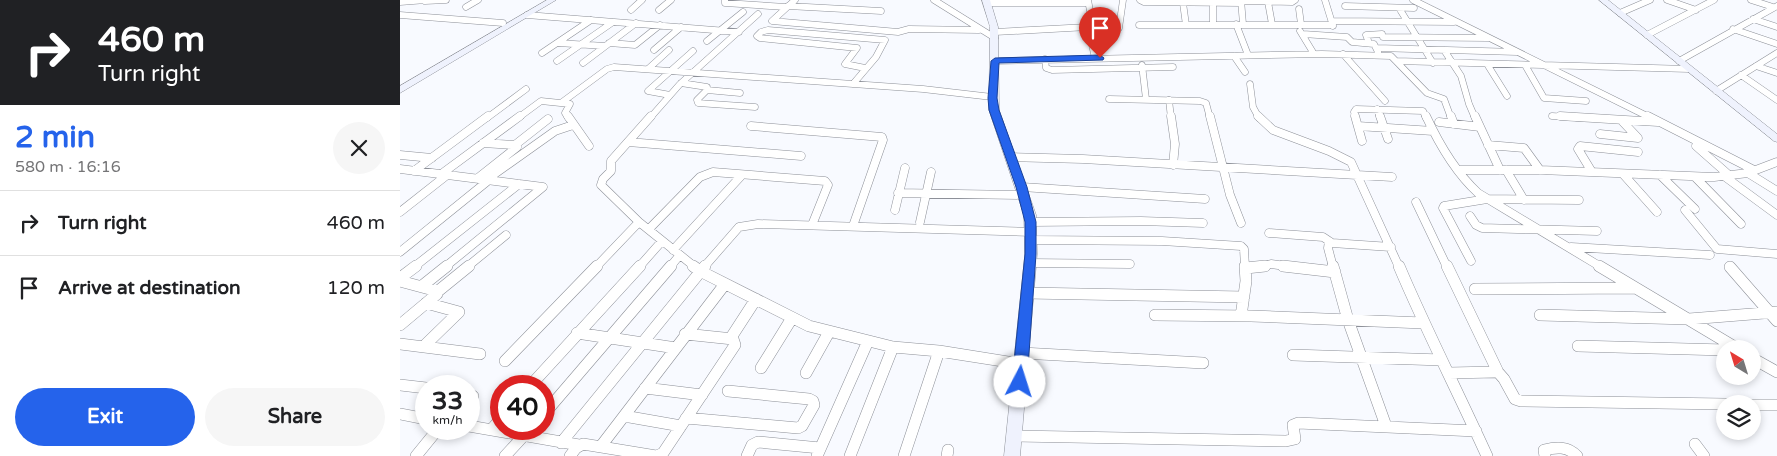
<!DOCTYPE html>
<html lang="en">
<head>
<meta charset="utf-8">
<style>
  :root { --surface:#fff; --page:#f6f6f6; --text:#202124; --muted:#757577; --line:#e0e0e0; --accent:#2563eb }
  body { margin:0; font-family:"Varela Round",sans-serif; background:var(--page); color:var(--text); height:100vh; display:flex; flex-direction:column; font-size:19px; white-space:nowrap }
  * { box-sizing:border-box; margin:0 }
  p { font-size:16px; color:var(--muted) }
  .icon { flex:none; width:28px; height:28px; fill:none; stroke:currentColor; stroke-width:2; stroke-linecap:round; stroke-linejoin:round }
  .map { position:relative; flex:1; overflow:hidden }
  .sheet { display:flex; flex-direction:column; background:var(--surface); width:400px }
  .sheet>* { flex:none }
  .hud { background:#202124; color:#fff; overflow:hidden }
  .needle { width:32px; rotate:322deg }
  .tools { position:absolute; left:1316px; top:340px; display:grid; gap:10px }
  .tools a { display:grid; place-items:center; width:45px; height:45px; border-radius:50%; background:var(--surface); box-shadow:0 2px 8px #0003; font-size:25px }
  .speed { position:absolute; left:15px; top:375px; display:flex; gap:10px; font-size:25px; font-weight:700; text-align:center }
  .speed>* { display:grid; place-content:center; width:65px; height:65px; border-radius:50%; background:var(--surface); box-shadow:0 2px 8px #0003; line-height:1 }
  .speed small { font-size:12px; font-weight:400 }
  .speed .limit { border:8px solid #d22; background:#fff; color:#111 }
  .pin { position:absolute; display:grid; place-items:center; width:42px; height:42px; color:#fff; margin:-51px -21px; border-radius:50% 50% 50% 0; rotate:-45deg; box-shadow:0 0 5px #0007 }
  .pin .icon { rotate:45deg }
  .me { position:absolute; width:55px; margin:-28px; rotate:5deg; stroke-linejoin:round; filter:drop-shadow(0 0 4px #0008) }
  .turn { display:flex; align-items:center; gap:18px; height:105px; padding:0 15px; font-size:22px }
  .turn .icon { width:65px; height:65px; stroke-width:2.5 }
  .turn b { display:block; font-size:35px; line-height:42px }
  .round { display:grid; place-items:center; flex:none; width:52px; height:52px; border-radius:26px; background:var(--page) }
  .head { display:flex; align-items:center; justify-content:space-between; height:85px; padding:0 15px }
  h1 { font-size:30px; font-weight:800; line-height:38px; color:var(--accent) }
  .primary-button { display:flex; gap:10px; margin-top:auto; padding:10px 15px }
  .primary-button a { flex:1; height:58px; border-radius:30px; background:var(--accent); color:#fff; font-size:20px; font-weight:800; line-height:58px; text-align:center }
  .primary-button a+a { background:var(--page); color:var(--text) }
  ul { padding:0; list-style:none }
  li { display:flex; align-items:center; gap:15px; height:65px; padding:0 15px; border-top:1px solid var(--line) }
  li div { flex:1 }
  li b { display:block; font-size:19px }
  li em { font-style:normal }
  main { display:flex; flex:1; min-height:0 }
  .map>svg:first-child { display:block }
</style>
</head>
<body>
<main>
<section class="sheet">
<div class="hud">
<div class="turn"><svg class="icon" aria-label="right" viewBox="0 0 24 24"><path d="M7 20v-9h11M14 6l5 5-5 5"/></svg><div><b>460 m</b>Turn right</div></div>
</div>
<div class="head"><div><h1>2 min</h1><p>580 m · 16:16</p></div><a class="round"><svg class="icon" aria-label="close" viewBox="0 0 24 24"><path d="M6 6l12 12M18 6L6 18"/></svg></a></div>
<ul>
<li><svg class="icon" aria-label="right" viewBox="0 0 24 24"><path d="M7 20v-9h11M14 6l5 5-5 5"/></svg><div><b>Turn right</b></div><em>460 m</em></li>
<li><svg class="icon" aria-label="arrive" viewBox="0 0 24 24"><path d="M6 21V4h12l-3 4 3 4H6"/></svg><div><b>Arrive at destination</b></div><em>120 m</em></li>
</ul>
<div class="primary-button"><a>Exit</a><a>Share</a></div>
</section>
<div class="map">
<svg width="1377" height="456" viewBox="0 0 1377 456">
  <rect width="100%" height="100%" fill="#f8faff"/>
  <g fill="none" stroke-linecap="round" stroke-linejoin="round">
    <g stroke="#8d9098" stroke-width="7">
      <path id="street-far2" d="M325,0V3L386,7
        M395,0L372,21L498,32L509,29L579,30
        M534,0L595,38
        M740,0L744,2L841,3
        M841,0L843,24
        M925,0L933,26
        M1013,0L1251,118
        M1267,0L1296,10
        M1351,0L1373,7
        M25,1L46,0
        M841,1L892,2L895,0
        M0,2L26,0
        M868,2L872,24
        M587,3H688
        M783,3L786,25
        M813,3V25
        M388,6L481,11
        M945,6L1014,8
        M66,7L78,0
        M999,8L1033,63
        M899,9L901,24
        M231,10L242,0
        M259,10L271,0
        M1220,13L1250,0
        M0,15L103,23
        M127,15L339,32
        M1353,19L1377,27
        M932,21L1054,22
        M836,24L848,55
        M739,25H933
        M688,27L695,58
        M719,28L723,0
        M1333,29L1377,44
        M900,31L914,54
        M595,32L688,27L691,16L688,0
        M903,34L947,37L952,42L974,44L978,52
        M1247,35L1314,0
        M983,37L1088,38
        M307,41L343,12
        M158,43L205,46
        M209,43L235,45L260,25
        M969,43L966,35L982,34
        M977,48L1117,52
        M254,50L281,27
        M1044,50L1061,76L1069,104L1075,118
        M142,53L191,20
        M943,54L985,101
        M834,56L845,72
        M645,59L646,68L652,70L773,67
        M157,61L213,22
        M595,61L922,54L991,56L1027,93L1044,99L1051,118
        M996,61L1289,69
        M1279,61L1377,6
        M183,63L236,23
        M1087,64L1107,96
        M742,65L746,99
        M1125,65L1144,98L1186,101
        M1356,66L1377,73
        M248,69L269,50
        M1341,75L1377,100
        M281,83L307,87V90L297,100L298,103L355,107
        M453,84L476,57L485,40L368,30L361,32L357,36L360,38L457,48L445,64L465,68
        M850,84L853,107L859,118
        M307,90L340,93
        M1316,91L1377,53
        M270,95L248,91L293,51
        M709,99L800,101L806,103L810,118
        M769,100L771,118
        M161,103L207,69L214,67L523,89L592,97
        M977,109L980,118
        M1152,116L1182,118
        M87,118L126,89
        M118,118L141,101L170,104L165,113L168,118
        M250,118L280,84L358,14
        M956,118L954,112L956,109L1023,111L1026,118"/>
    </g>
    <g stroke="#8d9098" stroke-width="9">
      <path id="street-far1" d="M168,116L189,146
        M771,116L775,144L773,165
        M810,116L830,195L841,223
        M858,116L873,130L929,151L951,162L999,267
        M955,116L962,141
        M980,116L988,139
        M1026,116C1039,144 1055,172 1078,193L1201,267
        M1051,116L1054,124
        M1075,116L1100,170
        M1160,116L1258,122
        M1248,116L1354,170
        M1039,122L1080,127
        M351,126L482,137L483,140L453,226
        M958,126L1033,131
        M1200,134L1238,138L1222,121
        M228,142L401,156
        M115,145L148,119
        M1088,145L1124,148L1140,170
        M1296,146L1330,176
        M0,155L32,158
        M611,157L683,159L992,177
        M0,169L143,187L45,267
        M1058,170H1140L1314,177L1348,173L1377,162
        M1106,170L1124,200
        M14,171L88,116
        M1192,172L1178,149L1180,146L1238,152
        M1348,173L1377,191
        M1223,174L1257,212
        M40,175L120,116
        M1260,175L1295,209
        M1324,176L1377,215
        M1295,177L1341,224
        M78,178L117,147L115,145L83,143
        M86,180L155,131L173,125
        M622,187L805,199
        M498,193L624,195
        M1016,202L1047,267
        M495,210L505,168
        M1285,210L1317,249L1377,254
        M0,212L47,175
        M1070,216L1076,225L1082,228L1197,231
        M239,222L295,267
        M520,222L531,172
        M631,222L741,221L803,223
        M249,229L300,177L313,172L425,181L428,185L412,225
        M869,233L923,237L932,243L991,247
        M631,240L762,241L841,246L844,249L845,267
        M929,241L928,248L933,267
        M1171,247L1310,255
        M273,250L341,176
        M0,252L89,180
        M1071,261L1043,208L1044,206L1087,199L1179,200
        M630,263L730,264
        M14,267L119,184
        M67,267L106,235
        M196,267L239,222L201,185L203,179L211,171V161L251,116
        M239,267L262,241
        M270,267L279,256
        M304,267L339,227L358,224L631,232
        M860,267L871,264L893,267"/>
    </g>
    <g stroke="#8d9098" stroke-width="12">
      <path id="street" d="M293,266L300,271L409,326L493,347L539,351L621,364
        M883,266L935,272
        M933,266L948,320L986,426
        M999,266C1026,330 1058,392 1087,456
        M1047,266L1097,370L1095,372L1049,373
        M1199,266L1338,349
        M1330,267L1377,321
        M846,268L865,266
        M0,278L16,266
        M0,281L37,291V294L0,325
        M22,286L47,266
        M1075,289L1235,288
        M37,292L69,266
        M627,293L844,297
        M755,315L851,316L1023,323
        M1140,315L1289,319L1377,312
        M841,316L846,281L845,266
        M177,333L276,348
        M285,334L333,339
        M0,344L80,354
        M1178,346L1325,350
        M23,347L59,312L26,303
        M622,353L803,363
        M893,355L1042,360
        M1352,358L1377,372
        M105,361L197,266
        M361,368L392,318
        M1097,371L1104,379L1115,399L1121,401L1325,404
        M406,373L429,332
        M0,385L26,388
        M130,386L240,266
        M245,388L302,395
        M69,395L73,396
        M1352,405H1377
        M0,414L26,419
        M144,414L271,266
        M224,416L281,426
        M286,418L398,428L402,426L414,405L413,401L409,399L328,391
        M69,426L179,445
        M92,429L101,418
        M614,436L886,441L895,439L893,425L898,423L1076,431
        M161,443L305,266
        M1295,444L1304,456
        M201,446L325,284
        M16,456L38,429
        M105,456L130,429
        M170,456L176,448L183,444L256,456
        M257,456L263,453L335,345L332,336L356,299
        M347,456L352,445L358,442L420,448
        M417,456L468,341
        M450,456L493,347
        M504,456L539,351
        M547,456L548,450
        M1145,456L1144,450C1156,447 1168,446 1177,456"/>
    </g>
    <g stroke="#8d9098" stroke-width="1">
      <path id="secondary" d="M147,0H156L0,93V86Z
        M582,0H590L598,27L599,110L636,215L637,254L620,456H604L625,254L624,215L589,110L590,27Z
        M1199,0H1208L1377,134V142L1374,141Z"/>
    </g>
    <use href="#street-far2" stroke="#fff" stroke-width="6"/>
    <use href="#street-far1" stroke="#fff" stroke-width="8"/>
    <use href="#street" stroke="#fff" stroke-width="11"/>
    <use href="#secondary" fill="#eff2fd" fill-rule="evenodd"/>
  </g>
  <path fill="#2563eb" stroke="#184099" d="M700,55L704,58L703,60L599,63L597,98L599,110L627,187L636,222V254L627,382L624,386L620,388L615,386L612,382L625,254V222L616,187L589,110L588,98L591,61L595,58Z"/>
</svg>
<div class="tools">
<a><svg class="needle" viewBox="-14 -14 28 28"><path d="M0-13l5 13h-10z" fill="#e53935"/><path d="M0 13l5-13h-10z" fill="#757577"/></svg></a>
<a><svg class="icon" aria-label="layers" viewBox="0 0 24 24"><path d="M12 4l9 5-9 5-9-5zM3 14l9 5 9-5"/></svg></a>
</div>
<div class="speed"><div>33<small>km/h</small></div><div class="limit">40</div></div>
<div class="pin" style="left:700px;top:58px;background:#d93025"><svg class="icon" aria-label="arrive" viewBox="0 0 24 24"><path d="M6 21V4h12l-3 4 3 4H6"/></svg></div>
<svg class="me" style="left:620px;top:382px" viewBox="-20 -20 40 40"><circle r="19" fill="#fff"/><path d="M0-13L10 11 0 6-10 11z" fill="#2563eb"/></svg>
</div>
</main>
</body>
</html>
